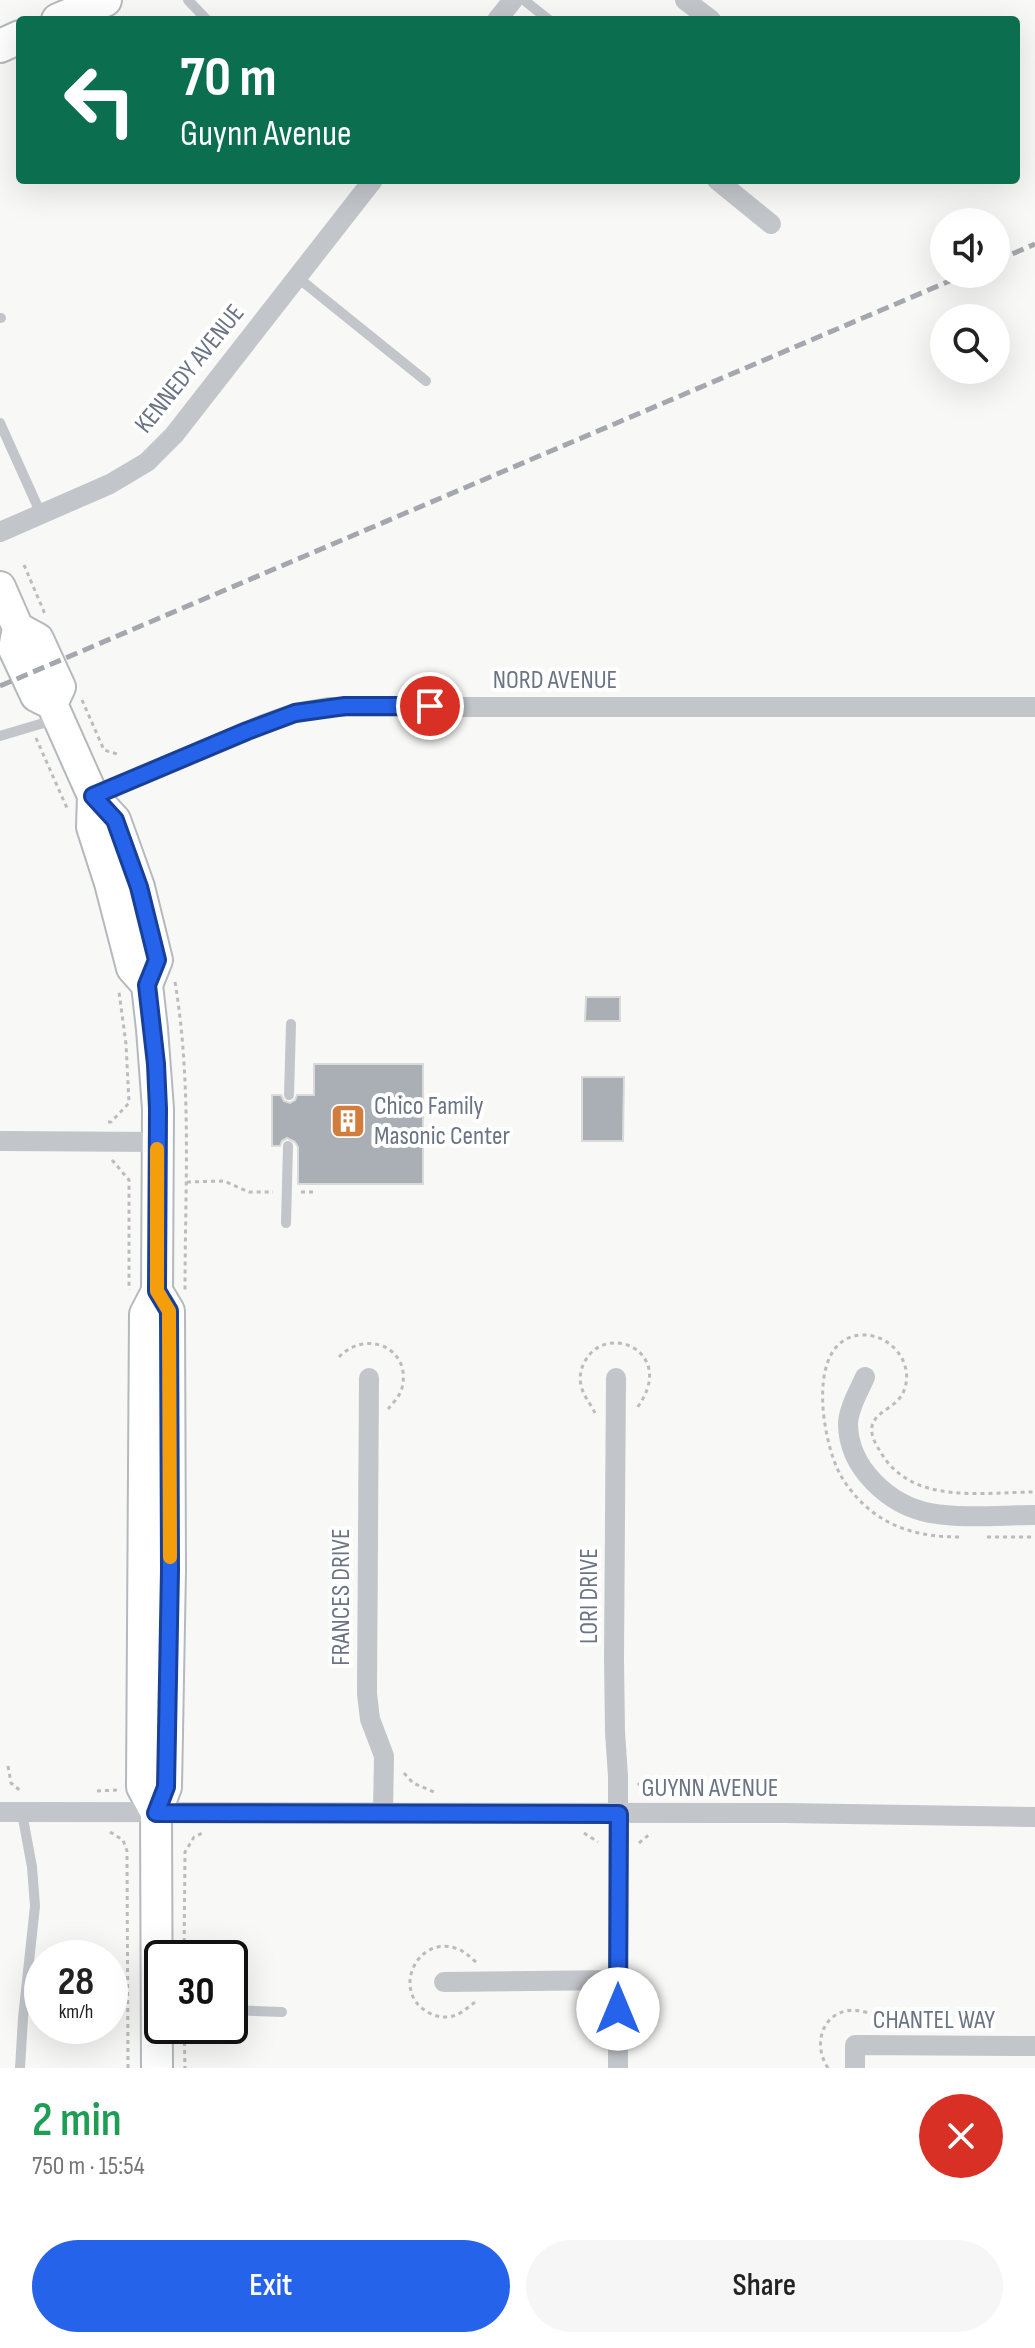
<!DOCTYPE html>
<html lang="en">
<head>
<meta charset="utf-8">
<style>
  :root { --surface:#fff; --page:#f6f6f6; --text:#222; --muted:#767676; --accent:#2563eb }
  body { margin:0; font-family:"Sofia Sans Condensed",sans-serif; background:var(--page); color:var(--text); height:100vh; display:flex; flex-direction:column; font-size:30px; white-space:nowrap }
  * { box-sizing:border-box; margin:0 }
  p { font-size:26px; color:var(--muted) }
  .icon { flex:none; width:44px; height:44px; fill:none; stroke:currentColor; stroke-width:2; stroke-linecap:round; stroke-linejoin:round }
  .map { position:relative; height:2068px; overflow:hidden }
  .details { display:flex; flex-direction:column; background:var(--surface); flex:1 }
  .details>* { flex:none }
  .hud { position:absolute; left:16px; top:16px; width:1004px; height:168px; border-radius:8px; box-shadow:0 8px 32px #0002; background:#0b6e4f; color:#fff; overflow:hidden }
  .fabs { position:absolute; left:930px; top:208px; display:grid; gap:16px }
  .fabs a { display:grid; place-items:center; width:80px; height:80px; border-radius:50%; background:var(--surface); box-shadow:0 8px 32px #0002; font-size:40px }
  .speed { position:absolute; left:24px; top:1940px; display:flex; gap:16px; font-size:40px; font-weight:700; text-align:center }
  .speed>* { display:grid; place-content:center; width:104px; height:104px; border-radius:50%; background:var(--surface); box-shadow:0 8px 32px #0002; line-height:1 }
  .speed small { font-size:20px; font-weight:400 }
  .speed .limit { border:4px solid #111; border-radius:12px; background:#fff; color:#111 }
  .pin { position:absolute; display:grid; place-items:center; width:68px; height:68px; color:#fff; margin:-34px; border:4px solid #fff; border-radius:50%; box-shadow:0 2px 8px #0007 }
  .me { position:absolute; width:88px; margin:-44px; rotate:0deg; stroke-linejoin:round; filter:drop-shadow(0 0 6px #0008) }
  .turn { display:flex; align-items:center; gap:28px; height:168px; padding:0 32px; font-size:36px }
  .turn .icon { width:104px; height:104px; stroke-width:2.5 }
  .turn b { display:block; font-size:56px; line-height:68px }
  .round { display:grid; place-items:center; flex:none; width:84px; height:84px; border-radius:42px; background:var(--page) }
  .head { display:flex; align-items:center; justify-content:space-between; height:136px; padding:0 32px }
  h1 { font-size:48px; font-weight:600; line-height:60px; color:#1e9e55 }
  .cta { display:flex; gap:16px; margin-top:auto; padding:16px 32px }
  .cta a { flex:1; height:92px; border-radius:48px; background:var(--accent); color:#fff; font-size:32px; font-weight:600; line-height:92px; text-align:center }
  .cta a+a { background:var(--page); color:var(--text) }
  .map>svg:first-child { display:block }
</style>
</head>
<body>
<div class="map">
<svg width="1035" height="2068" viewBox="0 0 1035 2068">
  <rect width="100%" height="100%" fill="#f8f8f6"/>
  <path fill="#aaafb6" stroke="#dadad9" stroke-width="2" d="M586,997H620V1021H585Z
    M314,1064H423V1184H298V1147L295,1142L287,1138L282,1141L280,1146H272V1095H281L284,1101L290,1103L295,1100L297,1095H314Z
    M582,1077H624L623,1141H582Z"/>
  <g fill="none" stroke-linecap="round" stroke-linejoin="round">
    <g stroke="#b5b8bd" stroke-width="34">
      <path id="secondary" d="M0,587L18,628L14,649L36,696L52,704L93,796L115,820L123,842L139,887L157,960L147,985
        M18,628L38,639L60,687L52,704
        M93,796L92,827L110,883L132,968L147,985L152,1029L158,1109L157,1291L145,1314L142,1787L156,1813
        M157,2068L156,1813L166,1787L170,1570L169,1311L157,1291"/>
    </g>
    <g stroke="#b6b8bd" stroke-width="36">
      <path id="primary" d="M58,20L105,0
        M0,46L20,37"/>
    </g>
    <path stroke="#babcbf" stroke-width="3" stroke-dasharray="4 4" stroke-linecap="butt" d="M24,565L45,614
      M82,700L104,750L117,754
      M36,738L67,808
      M175,982C192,1084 185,1188 185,1290
      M108,1122H111L129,1103L126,1044L119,992
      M112,1160L129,1180V1290
      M187,1182L224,1181L249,1192H273
      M301,1192H313
      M339,1357C367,1328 412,1349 402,1388C400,1396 393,1403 388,1409
      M595,1413C591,1404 583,1396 581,1385C579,1377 581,1368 585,1361C608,1320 679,1354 636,1409
      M959,1537C933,1537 906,1533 883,1519C866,1509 851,1493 841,1476C822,1443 804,1338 862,1335C892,1334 916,1365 903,1393C896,1407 878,1411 873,1423C869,1433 875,1443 880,1451C911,1506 982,1492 1035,1492
      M987,1537H1035
      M8,1766L11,1783L22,1792
      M404,1773L413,1783L434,1792
      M638,1783L643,1789L650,1793
      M97,1791L117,1790
      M110,1832L123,1840L127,1851L128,2068
      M584,1833L598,1842
      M639,1843L651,1833
      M184,1958L185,1852L194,1837L205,1832
      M476,1962C469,1956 463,1950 455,1948C417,1936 392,1990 426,2011C435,2017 446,2019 456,2015C464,2012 470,2005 477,2001
      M184,2026L185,2068
      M828,2068C809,2039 828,2002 865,2012C873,2014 879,2020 886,2025"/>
    <path stroke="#c2c5c9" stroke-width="10" d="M188,0L207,20
      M524,0L549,20
      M297,277L426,381
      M0,318H1
      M0,423L41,514
      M0,736L57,719
      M289,1095L291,1024
      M286,1223L288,1146
      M230,2010L282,2012
      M20,2068L23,2018L35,1906L32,1867L22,1813"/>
    <path stroke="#c2c5c9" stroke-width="20" d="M685,0L711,20
      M497,20L513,0
      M717,180L771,224
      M0,532L110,484L147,462L174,435L373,180
      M93,796L264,724L295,713L328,707H1035
      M0,1141L157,1142
      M865,1377C859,1391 849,1407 848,1423C848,1468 889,1505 930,1513C963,1519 1001,1515 1035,1515
      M369,1378L367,1694L370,1719L384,1756L383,1813
      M616,1378L614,1658L615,1732L618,1776V2068
      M0,1812L785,1813L1035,1817
      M444,1982L618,1980
      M855,2068V2045L1035,2046"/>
    <use href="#secondary" stroke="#fff" stroke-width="30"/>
    <use href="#primary" stroke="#fff" stroke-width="32"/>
    <path stroke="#a4a8ae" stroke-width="5" stroke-dasharray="12 6" stroke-linecap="butt" d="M996,261L1035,244
      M0,686L966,274"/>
  </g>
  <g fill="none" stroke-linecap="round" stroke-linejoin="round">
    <g stroke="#184099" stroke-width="20">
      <path id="route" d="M430,706H345L295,713L247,731L93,796L115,820L139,887L157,960L147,985L156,1064L158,1109L157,1291L169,1311L170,1570L166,1787L156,1813L619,1814L618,2009"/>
    </g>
    <use href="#route" stroke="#2563eb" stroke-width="14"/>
    <path stroke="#f59e0b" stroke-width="14" d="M157,1149V1291L169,1311L170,1557"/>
  </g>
  <defs>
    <g id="building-square" transform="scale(1.8)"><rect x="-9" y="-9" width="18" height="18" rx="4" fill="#d27c3d" stroke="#fff"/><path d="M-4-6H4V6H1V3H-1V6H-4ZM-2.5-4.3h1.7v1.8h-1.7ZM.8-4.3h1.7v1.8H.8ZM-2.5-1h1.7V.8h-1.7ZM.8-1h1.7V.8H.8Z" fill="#fff"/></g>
  </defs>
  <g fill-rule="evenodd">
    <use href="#building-square" x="348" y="1121"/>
  </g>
  <g text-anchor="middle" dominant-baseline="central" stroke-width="8" stroke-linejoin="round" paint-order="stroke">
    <g font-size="26" fill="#6b7484" stroke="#fff">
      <text transform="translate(190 369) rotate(-51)">KENNEDY AVENUE</text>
      <text x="555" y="680">NORD AVENUE</text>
      <text transform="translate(589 1596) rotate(-90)">LORI DRIVE</text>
      <text transform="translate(341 1597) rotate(-90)">FRANCES DRIVE</text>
      <text x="710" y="1788">GUYNN AVENUE</text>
      <text x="934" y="2020">CHANTEL WAY</text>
    </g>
    <g font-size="26" fill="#6b7484" stroke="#fff" text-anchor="start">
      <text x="374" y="1106">Chico Family<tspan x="374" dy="30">Masonic Center</tspan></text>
    </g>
  </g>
</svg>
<div class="fabs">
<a><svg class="icon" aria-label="sound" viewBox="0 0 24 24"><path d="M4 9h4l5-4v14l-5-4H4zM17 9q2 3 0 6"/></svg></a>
<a><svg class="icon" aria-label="search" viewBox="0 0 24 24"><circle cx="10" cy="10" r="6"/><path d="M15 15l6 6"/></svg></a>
</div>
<div class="speed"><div>28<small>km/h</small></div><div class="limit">30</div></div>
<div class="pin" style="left:430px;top:706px;background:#d93025"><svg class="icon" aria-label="arrive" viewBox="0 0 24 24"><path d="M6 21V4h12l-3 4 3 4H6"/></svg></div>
<svg class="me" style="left:618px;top:2009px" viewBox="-20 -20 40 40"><circle r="19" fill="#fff"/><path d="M0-13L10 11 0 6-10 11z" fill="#2563eb"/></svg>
<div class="hud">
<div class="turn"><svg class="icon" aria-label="left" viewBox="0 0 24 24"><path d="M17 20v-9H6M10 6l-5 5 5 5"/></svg><div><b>70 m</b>Guynn Avenue</div></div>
</div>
</div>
<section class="details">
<div class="head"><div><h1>2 min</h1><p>750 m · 15:54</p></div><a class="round" style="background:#d93025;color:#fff"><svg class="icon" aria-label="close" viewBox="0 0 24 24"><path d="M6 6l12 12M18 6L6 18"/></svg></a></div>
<div class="cta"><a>Exit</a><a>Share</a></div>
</section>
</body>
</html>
